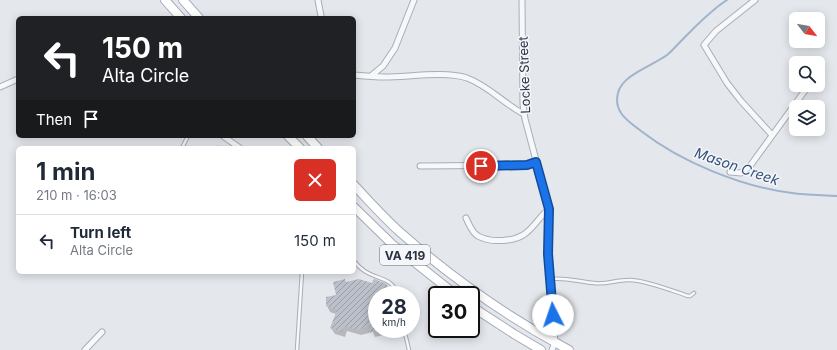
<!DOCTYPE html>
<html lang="en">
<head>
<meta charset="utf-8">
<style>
  :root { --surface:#fff; --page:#f2f2f3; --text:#1f2937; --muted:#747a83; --line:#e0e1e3 }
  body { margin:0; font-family:Inter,sans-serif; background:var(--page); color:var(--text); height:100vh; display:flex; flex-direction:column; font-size:15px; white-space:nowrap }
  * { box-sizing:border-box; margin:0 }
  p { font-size:13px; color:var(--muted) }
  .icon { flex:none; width:22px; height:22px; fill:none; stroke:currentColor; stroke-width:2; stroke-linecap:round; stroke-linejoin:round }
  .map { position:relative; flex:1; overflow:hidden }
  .panel { position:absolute; left:16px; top:146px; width:340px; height:128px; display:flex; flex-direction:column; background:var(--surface); border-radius:6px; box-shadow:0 2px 10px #0003 }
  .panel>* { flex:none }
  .top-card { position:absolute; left:16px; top:16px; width:340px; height:122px; border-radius:6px; box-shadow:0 2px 10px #0003; background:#202124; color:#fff; overflow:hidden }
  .needle { width:26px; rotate:121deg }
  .fabs { position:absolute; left:789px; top:12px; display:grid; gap:8px }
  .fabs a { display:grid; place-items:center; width:36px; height:36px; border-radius:6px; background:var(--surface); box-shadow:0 2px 10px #0003; font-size:20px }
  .speed { position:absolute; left:368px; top:286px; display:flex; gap:8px; font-size:20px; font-weight:700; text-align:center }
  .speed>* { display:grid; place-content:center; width:52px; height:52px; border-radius:50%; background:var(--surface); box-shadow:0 2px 10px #0003; line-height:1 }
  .speed small { font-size:10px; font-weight:400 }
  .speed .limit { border:2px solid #111; border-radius:6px; background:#fff; color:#111 }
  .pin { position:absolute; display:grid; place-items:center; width:34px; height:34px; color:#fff; margin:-17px; border:2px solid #fff; border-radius:50%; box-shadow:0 1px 4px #0007 }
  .me { position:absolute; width:44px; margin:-22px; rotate:356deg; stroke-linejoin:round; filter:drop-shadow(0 0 3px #0008) }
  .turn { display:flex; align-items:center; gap:14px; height:84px; padding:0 20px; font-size:18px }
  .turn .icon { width:52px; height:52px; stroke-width:2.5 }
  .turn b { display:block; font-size:28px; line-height:34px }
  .then { display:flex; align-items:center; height:38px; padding:0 20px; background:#0003; gap:8px; font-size:15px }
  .round { display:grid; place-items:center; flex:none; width:42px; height:42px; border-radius:6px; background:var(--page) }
  .overview { display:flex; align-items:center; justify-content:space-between; height:68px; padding:0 20px }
  h1 { font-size:24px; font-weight:700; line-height:30px }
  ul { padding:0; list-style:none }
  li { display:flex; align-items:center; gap:12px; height:52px; padding:0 20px; border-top:1px solid var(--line) }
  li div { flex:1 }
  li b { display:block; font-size:15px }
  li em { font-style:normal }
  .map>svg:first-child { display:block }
</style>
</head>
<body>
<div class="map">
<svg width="837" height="350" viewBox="0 0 837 350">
  <defs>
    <pattern id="building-hatch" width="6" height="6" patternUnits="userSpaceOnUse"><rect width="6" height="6" fill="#bbc0ca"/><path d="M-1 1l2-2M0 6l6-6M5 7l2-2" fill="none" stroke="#989da6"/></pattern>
  </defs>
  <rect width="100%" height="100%" fill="#e4e7ec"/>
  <path fill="#0003" d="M346,283L387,285L390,291L389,295H377V329H387L388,334L375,337L373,332L361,335L347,331L345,337L335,334L331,328L336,314L330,312L327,306L337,296Z"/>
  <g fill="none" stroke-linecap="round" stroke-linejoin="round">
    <path stroke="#9fb4cc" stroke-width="2" d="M727,0C710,11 696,26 682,40C677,45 672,51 667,55C652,66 622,75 618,93C613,112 628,121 641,131C681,162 742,187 792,193C806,195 822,195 837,196"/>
  </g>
  <path fill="url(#building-hatch)" d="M345,279L346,282L359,279L372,283L374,279L387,284L384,295H377V330L371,331L370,326L357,330L344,326L341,332L330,328L337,310L326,306V297L336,295L333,282Z"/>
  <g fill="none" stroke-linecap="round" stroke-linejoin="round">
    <g stroke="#a9aeb7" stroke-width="4.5">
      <path id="service" d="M182,148L188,136
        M354,261C358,266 362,270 368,273C381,280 394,279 397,295
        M551,279C566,277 579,282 594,283C605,285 616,280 628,280C643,279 673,291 688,296H690L694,293
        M404,329L409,350
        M297,350L302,272"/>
    </g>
    <g stroke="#a9aeb7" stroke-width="7">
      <path id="minor" d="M318,0L321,16
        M522,0L523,104L525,119L549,209L548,254L555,342L552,350
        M755,0L716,31L704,45L727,83L741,101L772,135
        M354,75C364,76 374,77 385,77C408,77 445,71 467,78C489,86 504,104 524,114
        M371,76L383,66L395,48L414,0
        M0,87L18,79
        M223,136L240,148
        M420,166L527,165L536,162
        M730,172L741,173L750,166L809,85
        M466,218C469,224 472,233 478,236C490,243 515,242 526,233C535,226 540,216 549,209
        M85,350L102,332"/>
    </g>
    <g stroke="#a3abb8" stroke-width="10">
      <path id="primary" d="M165,0L181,18
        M183,0L199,18
        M288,136L300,148
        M307,136L318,148
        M354,185C369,201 385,219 401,233C452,278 509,318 569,350
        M354,207L393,245L456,295
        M471,306L514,334L541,350"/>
    </g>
    <path stroke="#c2c5cb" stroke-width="1" stroke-dasharray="3 3" stroke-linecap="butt" d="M217,148L219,142"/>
    <use href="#service" stroke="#f7f8fa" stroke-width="2.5"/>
    <use href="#minor" stroke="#f7f8fa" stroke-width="5"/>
    <use href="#primary" stroke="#fff" stroke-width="8"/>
  </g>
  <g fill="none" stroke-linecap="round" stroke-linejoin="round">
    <g stroke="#114b97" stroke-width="10">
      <path id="route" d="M481,166L527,165L536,162L549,209L548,254L553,315"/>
    </g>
    <use href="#route" stroke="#1a73e8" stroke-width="7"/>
  </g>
  <g text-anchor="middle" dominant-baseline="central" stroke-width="3" stroke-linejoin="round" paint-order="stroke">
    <rect fill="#f4f6f9" stroke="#676e7b" stroke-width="1" x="380" y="245" width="50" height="20" rx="3"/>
    <g font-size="12" font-weight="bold" fill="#2b3445">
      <text x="405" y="255">VA 419</text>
    </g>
    <g font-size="13" fill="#2b3445" stroke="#f4f6f9">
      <text transform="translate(524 75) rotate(-92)">Locke Street</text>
    </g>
    <g font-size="14" font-style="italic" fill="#34527a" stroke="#f4f6f9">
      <text transform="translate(737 166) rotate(19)">Mason Creek</text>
    </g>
  </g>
</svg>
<div class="fabs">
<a><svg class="needle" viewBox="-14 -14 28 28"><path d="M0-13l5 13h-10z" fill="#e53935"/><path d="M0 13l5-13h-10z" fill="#747a83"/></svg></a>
<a><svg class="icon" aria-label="search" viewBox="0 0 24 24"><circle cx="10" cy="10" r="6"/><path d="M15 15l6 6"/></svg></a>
<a><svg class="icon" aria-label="layers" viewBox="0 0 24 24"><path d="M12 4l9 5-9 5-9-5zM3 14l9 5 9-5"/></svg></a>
</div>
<div class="speed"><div>28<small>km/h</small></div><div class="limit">30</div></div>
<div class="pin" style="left:481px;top:166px;background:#d93025"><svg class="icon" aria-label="arrive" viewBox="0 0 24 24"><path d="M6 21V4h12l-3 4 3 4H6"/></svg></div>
<svg class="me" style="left:553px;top:315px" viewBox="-20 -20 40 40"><circle r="19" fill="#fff"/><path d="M0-13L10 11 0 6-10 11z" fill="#1a73e8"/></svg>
<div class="top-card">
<div class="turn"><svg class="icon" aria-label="left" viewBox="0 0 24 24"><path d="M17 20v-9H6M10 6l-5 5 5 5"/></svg><div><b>150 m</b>Alta Circle</div></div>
<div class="then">Then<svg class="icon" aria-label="arrive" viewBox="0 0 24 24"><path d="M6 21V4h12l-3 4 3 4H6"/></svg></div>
</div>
<section class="panel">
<div class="overview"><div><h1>1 min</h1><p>210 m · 16:03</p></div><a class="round" style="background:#d93025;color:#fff"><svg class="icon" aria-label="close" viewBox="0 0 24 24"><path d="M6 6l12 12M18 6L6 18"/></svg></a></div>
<ul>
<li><svg class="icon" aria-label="left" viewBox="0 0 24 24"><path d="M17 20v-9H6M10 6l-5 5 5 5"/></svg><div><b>Turn left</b><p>Alta Circle</p></div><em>150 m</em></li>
</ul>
</section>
</div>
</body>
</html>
